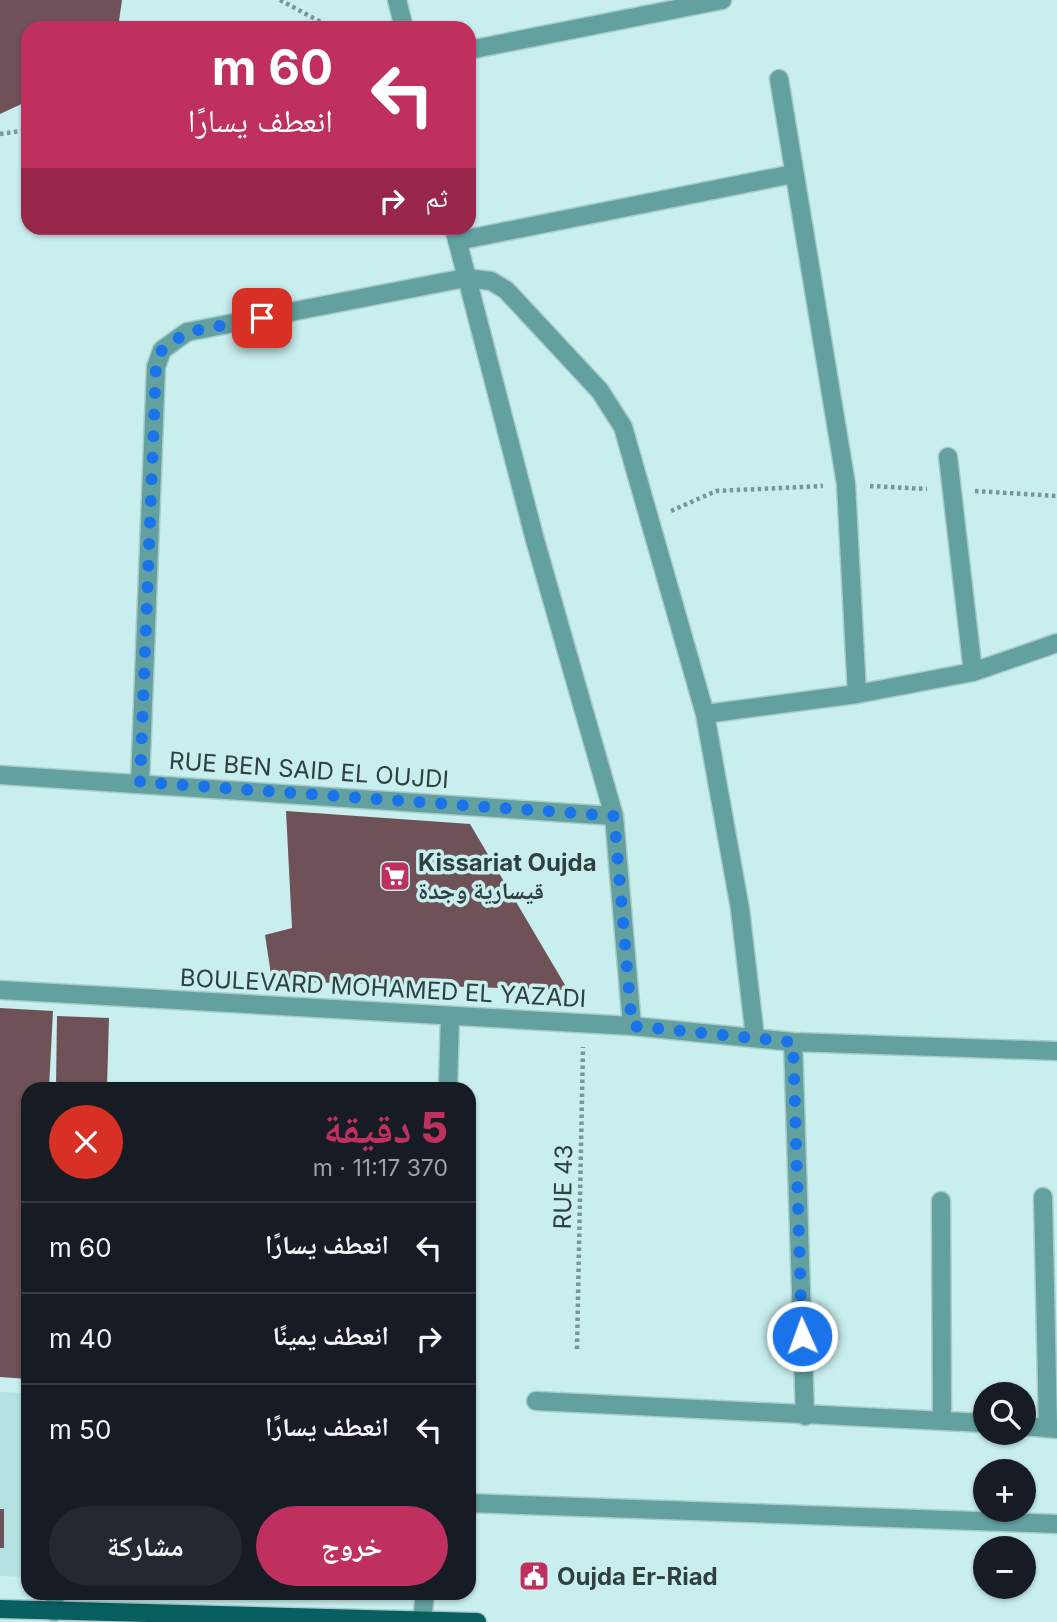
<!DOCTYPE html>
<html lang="ar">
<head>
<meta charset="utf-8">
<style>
  :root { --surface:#171b24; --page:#242831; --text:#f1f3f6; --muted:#9ea1a6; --line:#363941; --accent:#bf305e }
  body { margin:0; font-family:Inter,"Noto Naskh Arabic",sans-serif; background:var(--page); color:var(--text); direction:rtl; height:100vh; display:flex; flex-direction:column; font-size:26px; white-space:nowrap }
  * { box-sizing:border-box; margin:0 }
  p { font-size:23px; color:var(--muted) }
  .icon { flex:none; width:38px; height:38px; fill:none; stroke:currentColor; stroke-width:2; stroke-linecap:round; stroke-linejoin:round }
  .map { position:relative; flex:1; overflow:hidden; direction:ltr }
  .sheet { position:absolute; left:21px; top:1082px; width:455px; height:518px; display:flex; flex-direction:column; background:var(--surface); border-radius:21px; box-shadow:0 2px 5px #0004; direction:rtl }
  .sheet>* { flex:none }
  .banner { position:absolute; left:21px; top:21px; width:455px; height:214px; border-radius:21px; box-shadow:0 2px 5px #0004; direction:rtl; background:#bf305e; color:#fff; overflow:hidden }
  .fabs { position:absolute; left:973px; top:1382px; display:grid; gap:14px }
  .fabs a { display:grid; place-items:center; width:63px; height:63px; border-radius:50%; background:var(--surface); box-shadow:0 2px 5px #0004; font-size:35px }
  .pin { position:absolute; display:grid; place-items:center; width:60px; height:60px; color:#fff; margin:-30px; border-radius:14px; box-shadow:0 4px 10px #0006 }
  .me { position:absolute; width:77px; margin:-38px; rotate:358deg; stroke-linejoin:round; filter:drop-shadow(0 0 5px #0008) }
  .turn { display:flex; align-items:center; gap:24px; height:147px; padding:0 28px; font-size:32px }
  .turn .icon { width:91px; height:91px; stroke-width:2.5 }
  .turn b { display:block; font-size:49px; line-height:60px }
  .then { display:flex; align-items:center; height:66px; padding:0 28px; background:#0003; gap:14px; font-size:26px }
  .round { display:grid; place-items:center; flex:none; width:74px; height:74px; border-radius:37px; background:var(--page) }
  .overview { display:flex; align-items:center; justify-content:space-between; height:119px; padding:0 28px }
  h1 { font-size:42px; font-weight:800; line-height:52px; color:var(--accent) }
  .cta { display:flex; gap:14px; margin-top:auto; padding:14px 28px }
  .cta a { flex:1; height:80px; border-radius:42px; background:var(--accent); color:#fff; font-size:28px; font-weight:800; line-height:80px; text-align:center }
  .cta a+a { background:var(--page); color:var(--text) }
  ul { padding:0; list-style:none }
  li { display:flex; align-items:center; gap:21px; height:91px; padding:0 28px; border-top:2px solid var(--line) }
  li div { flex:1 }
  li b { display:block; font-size:26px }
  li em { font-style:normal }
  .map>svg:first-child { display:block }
</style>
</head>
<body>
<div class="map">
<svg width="1057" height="1622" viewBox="0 0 1057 1622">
  <rect width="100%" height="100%" fill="#c8eeee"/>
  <path fill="#b4e2e1" d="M0,1392L24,1393L27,1577L0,1576Z"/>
  <path fill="#6f5257" d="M0,0H122L118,28H28V101L0,114Z
    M286,811L470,824L568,990L272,981L265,935L292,928Z
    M0,1008L53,1011L49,1088H28V1379L0,1377Z
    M57,1016L109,1018L107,1088H56Z
    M0,1509H4V1548H0Z"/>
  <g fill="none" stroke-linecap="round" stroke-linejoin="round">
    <g stroke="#aacbcb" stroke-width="21">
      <path id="minor" d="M397,0L404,28
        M469,50L722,0
        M779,79L846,484L857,694
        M454,228L535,540L614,816L632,1026
        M457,241L793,174
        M948,457L973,672
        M705,714L857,694L973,672L1057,643
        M0,775L614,816
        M140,782L156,367L162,350L187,332L465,278L491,281L506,290L600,391L623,427L705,714L740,909L755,1037
        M0,990L632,1026L793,1042L1057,1051
        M793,1042L805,1416
        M448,1088L450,1016
        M1043,1197L1048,1427
        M941,1201L942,1420
        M536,1401L985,1423
        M1024,1426L1057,1429
        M469,1503L1057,1524
        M54,1612L55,1592
        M422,1622L425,1592"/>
    </g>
    <g stroke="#aacbcb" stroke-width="21">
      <path id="major" d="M0,1609L477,1622"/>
    </g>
    <path stroke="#7b9696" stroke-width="4.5" stroke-dasharray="3.5 3.5" stroke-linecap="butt" d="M280,0L332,28
      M0,134L28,130
      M870,486L927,489
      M975,491L1057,496
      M671,511L716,491L823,486
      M577,1349L583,1047"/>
    <use href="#minor" stroke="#63a1a1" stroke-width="18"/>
    <use href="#major" stroke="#085f5f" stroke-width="18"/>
  </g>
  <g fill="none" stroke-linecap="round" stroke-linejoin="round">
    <path stroke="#1a73e8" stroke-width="12" stroke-dasharray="0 21.6" d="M262,318L187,332L162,350L156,366L140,782L614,816L632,1026L793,1042L802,1336"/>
  </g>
  <defs>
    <g id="supermarket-square" transform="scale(1.575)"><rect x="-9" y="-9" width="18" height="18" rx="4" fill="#bf305e" stroke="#c8eeee"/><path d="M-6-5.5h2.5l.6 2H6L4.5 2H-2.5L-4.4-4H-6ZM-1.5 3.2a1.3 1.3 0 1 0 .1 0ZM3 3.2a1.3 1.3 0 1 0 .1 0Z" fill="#fff"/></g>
    <g id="civic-square" transform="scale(1.575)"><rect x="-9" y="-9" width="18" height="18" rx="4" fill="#bf305e" stroke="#c8eeee"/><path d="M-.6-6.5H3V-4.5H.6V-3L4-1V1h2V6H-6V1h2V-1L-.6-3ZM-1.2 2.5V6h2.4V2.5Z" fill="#fff"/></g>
  </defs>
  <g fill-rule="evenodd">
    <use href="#supermarket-square" x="395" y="876"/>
    <use href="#civic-square" x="534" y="1576"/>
  </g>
  <g text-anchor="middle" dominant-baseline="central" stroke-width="7" stroke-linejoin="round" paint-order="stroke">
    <g font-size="24" fill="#303f3f" stroke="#c8eeee">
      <text transform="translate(309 770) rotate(4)">RUE BEN SAID EL OUJDI</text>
      <text transform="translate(383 988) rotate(3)">BOULEVARD MOHAMED EL YAZADI</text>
      <text transform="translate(563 1187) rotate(-89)">RUE 43</text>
    </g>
    <g font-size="24" font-weight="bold" fill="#303f3f" stroke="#c8eeee" text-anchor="start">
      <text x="418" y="862">Kissariat Oujda<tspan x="418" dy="28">قيسارية وجدة</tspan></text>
      <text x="557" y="1576">Oujda Er-Riad</text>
    </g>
  </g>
</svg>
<div class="fabs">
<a><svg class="icon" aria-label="search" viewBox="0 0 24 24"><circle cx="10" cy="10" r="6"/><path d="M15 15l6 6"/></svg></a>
<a>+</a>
<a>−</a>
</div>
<div class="pin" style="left:262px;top:318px;background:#d93025"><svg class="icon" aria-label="arrive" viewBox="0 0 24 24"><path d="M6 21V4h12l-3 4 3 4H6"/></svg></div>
<svg class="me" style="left:802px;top:1336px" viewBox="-20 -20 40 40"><circle r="17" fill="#1a73e8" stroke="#fff" stroke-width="3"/><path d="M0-11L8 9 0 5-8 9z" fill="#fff"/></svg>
<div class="banner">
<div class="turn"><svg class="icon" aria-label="left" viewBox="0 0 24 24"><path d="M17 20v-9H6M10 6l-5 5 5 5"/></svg><div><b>60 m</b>انعطف يسارًا</div></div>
<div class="then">ثم<svg class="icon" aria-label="right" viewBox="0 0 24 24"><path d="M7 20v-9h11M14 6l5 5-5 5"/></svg></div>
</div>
<section class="sheet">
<div class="overview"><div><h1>5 دقيقة</h1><p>370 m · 11:17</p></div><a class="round" style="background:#d93025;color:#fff"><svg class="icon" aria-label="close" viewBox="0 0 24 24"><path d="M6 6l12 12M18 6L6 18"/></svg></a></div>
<ul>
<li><svg class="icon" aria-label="left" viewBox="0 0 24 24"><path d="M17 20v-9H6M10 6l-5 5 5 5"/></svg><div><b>انعطف يسارًا</b></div><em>60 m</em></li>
<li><svg class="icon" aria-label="right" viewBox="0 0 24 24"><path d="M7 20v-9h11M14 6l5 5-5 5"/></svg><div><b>انعطف يمينًا</b></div><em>40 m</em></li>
<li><svg class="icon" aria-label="left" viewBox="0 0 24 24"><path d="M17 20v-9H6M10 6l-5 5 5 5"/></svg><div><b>انعطف يسارًا</b></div><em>50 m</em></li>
</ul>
<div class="cta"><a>خروج</a><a>مشاركة</a></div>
</section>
</div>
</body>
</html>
